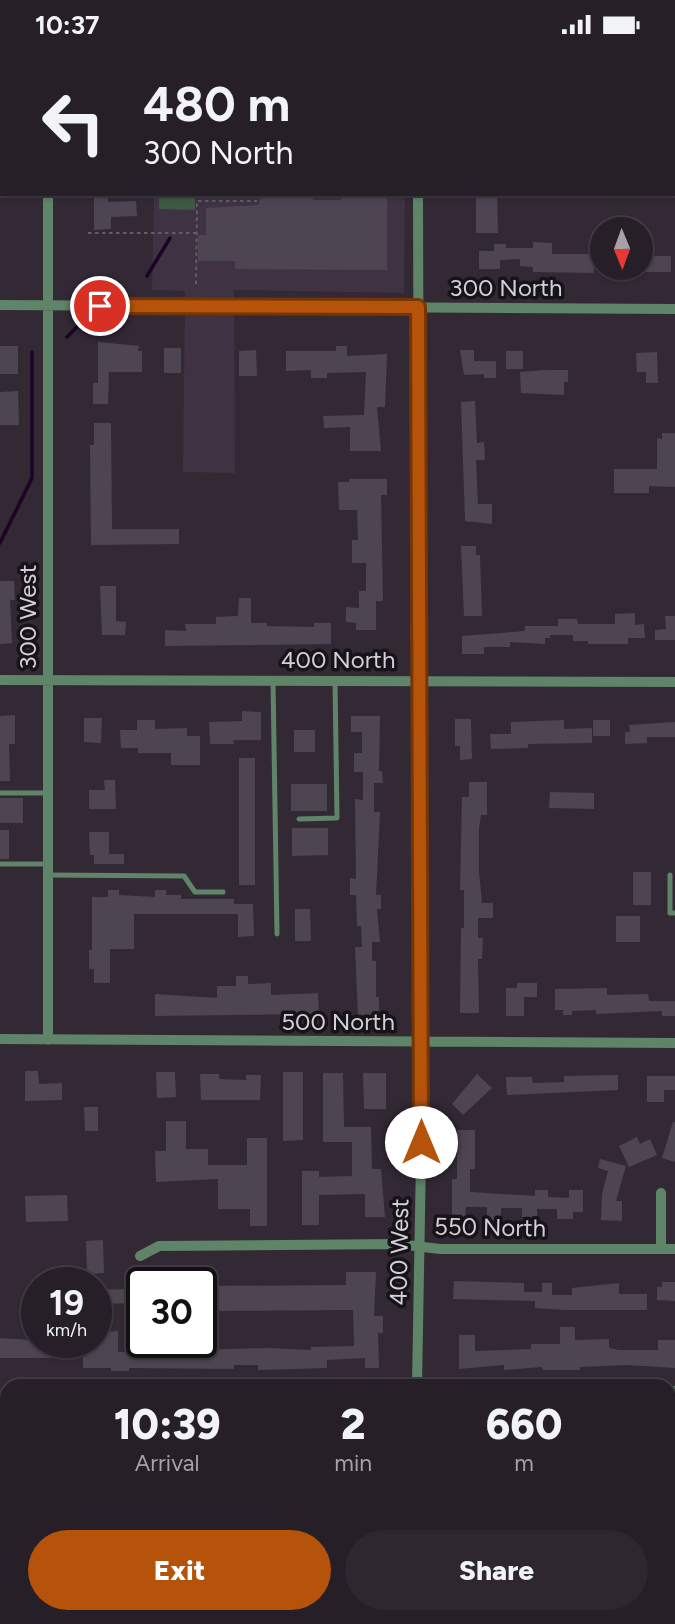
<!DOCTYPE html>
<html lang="en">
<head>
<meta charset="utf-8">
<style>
  :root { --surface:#261f28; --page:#2e2730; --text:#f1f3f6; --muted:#a4a2a8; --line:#423d45; --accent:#b45309 }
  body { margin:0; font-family:Figtree,sans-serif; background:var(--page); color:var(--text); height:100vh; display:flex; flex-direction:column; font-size:26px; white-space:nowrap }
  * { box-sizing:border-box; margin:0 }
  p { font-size:23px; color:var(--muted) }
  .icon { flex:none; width:38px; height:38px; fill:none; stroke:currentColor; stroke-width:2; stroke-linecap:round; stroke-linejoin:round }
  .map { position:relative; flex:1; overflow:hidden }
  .sheet { position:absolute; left:0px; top:1330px; width:676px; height:245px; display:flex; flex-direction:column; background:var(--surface); border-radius:21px 21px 0 0; box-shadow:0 2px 5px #0004,0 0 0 2px var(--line) }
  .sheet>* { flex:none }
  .guide { position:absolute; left:0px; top:0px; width:676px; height:147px; box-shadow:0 2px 5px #0004,0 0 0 2px var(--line); background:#261f28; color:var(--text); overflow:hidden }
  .needle { width:46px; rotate:179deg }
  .fabs { position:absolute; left:590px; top:168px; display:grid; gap:14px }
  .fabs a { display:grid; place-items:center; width:63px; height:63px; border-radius:50%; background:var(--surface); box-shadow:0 2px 5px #0004,0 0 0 2px var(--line); font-size:35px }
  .speed { position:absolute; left:21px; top:1218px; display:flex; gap:14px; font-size:35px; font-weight:700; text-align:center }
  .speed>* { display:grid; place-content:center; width:91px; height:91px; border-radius:50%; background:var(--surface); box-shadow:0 2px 5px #0004,0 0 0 2px var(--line); line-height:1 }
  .speed small { font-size:18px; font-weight:400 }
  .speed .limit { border:4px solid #111; border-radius:10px; background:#fff; color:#111 }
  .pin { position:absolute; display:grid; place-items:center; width:60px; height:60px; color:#fff; margin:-30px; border:4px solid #fff; border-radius:50%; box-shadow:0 2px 7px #0007 }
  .me { position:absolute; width:77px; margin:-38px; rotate:0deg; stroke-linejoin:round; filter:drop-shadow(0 0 5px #0008) }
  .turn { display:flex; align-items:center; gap:24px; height:147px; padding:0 28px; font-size:32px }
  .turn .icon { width:91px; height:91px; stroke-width:2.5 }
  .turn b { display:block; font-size:49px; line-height:60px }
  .eta { display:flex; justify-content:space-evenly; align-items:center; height:119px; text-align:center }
  .eta b { font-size:42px; font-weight:800; line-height:49px }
  .cta { display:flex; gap:14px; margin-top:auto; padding:14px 28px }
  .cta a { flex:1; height:80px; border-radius:42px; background:var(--accent); color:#fff; font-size:28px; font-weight:800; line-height:80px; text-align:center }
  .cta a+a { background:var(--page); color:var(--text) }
  .status { display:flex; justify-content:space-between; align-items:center; height:49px; padding:0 35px; background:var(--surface); direction:ltr }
  .status svg { height:19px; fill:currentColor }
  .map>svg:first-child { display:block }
</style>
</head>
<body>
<div class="status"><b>10:37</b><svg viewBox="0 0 49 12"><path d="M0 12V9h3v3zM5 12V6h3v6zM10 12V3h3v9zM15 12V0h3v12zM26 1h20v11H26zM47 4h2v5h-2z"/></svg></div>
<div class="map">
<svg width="675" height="1575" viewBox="0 0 675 1575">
  <rect width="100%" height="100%" fill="#322935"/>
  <path fill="#3e3243" d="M154,145H405L404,244L234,241L235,424L183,423L185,242L152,241Z"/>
  <path fill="#3d5943" d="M159,145H195V161L159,160Z"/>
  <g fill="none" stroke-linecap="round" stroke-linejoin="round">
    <path stroke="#1d0325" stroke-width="3.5" d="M298,2L299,0
      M147,227L170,189
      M67,288L82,273
      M0,494L32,429V303"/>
  </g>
  <path fill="#4e4552" d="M94,145H108V153L136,152L137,167L111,168V180L94,181Z
    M260,145L313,146V151H341V145H387V221L235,220V212H198V186H206V159L259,156Z
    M476,145H497L498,184H476Z
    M533,193L552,194V205H594V224L533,223V218L520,217V210L500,211V220H479V202H494V195H506V199H533Z
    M644,207H671V223H644Z
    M98,293L139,297L138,302H142V323H109L108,355H93V334H98Z
    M0,297H18V325H0Z
    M336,297H347V307L387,305L385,358H377L381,402H350V378L324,379L323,367L364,366L366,323L327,324V329H311V321L286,322V302H336Z
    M164,299H181V324H164Z
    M256,301L257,327H239V302Z
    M460,301H474V312H496V329H484V325L464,326Z
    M506,302H523V320H506Z
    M657,303L658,334H646V323H637L636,304Z
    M545,321H568V333H564V346L521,344L520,323Z
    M18,342L19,376H0V343Z
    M475,352L477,394L484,393L485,411H476L478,455H492V475L465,472L461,353Z
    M94,374H111L112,480H179V495L91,496L90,396H94Z
    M662,384H675V438L649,437V444H614V420H657V389L662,390Z
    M349,430H387V446H381L383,552H376V581H356V574L346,573V558L359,559V542H366V514H352V491H358L357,461H339L338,433H349Z
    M461,497H476V506H480L482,567H464Z
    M0,532H14L15,551H10L12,594L0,595Z
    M100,537H116V572L126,573L125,586H102Z
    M239,549H251V574H267V577L314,578V574H331V595L165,597V581L186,582L185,575H216V568L238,567Z
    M635,564V576L644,575L645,589H628V595H588V592H573V586H550V589H545V595L510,593V598H484V605H462V587L525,582V577H558V570H577L578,575H615V565Z
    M665,567H675V591H655V581L666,580Z
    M242,662L261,663V691H233L234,695H210L209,673L242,672Z
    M15,666V695H9L10,732H0V667Z
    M351,667H380L379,722H382L383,734H374V763H380L376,846H381V860H377L380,893H372V912H376V948H379V966H358L355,898H362L361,877H357L356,846H350V829L356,830L355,750L363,751V723H354V704H362V683H351Z
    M84,669H102L101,694L84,693Z
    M455,670H471L472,710L460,711V697H455Z
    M137,671H155V680L187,679V687H200V716H171V704H138V699H121L120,681H137Z
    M564,671V680L592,679V694L528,695V699L491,700L490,685H511V673Z
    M593,671H610V687H593Z
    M675,673V688H647V694L625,695V683H630L629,676Z
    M294,681H315V703H294Z
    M239,709H255V836H239Z
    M104,731H115L116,760H89V741H105Z
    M469,733H487V766H481L479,779V823L482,854H493V869H478V889H483L482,910H478L479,964H460L461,879H464V841H460L462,748H469Z
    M291,735H327V762H291Z
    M550,743L594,744V760L549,759Z
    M0,749H23V774H0Z
    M292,779H328V806L292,807Z
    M0,781H9V810H0Z
    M89,783H109V805H124V815H94V806H90Z
    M633,823H651V856H633Z
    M108,841H119V846L155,848V841H166V846H181V850H234V855H253L254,887L238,888V865H134V900H110V934H94V920H89V901H92V848H108Z
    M295,860H310L311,892H295Z
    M616,867H640V893H616Z
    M236,927H248V935L271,934V946L318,944L319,965L155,967V945L217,949V937H236Z
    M517,934H537V948H524V967H506V939H517Z
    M607,939V946L648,945L649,952H675V967H662V962L596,965V961L572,962V966H563V961H555V940Z
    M25,1022H38L39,1035L62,1034V1051L25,1052Z
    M156,1023H175L176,1048L157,1049Z
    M283,1023H303V1091L283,1092Z
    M323,1024H343L344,1078H371L372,1120H381L385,1168H365V1145L319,1146V1176H302V1122H319V1128L352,1127V1093H323Z
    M363,1024H386V1060H364Z
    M200,1025H219V1030L246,1031V1026H261L260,1051H201Z
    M477,1025L492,1039L463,1066L452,1055Z
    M618,1026V1041L507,1046L506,1028H532L533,1034L564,1033V1027Z
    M647,1027H675V1041H664V1053H647Z
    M84,1058H98V1082H85Z
    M166,1072H186V1100H208V1116H247V1089H267V1177H250V1160H218V1130L156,1133L155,1102H166Z
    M673,1073H675V1113L662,1109Z
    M457,1081H475V1120H470V1143L535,1147V1141H548V1148L569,1149V1141H583V1163H573V1170H557V1160H537V1168H522V1159H501V1171H487V1158H466L465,1171H452V1130H457Z
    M637,1088L640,1095L650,1090L657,1106L629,1118L619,1097Z
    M600,1110L626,1117L616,1152H622V1172L601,1171L602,1145L608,1122L598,1119Z
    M67,1146L68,1172L26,1173L25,1147Z
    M103,1191L104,1224L87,1225L86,1192Z
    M346,1223H376L374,1267H383V1284H378L379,1319H365V1309L327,1311V1319L258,1321V1316H234V1320L129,1319V1322H111V1319H83V1293H104L103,1283L118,1282V1303L269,1299L311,1301V1298L354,1297L353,1261L201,1262V1237L346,1236Z
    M454,1232L524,1234V1243H542V1234H552V1246H572V1239L619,1234V1245H647V1261H565L535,1259V1252L453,1250Z
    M662,1233H675V1252L657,1251V1238H662Z
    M128,1240V1246H142V1254L96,1255V1241Z
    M560,1278H575V1291L609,1290V1299L619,1301H658V1291H675V1319L628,1316L580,1318V1321H543L542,1318L504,1321V1316L459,1320V1286H475V1302L531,1300V1295H560Z
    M0,1289L62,1293V1309H0Z"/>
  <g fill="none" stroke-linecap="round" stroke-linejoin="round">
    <path stroke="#635c66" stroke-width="2" stroke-dasharray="3.5 3.5" stroke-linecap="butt" d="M88,184H196
      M196,235L197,152H257
      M436,1568L437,1575"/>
    <path stroke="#5f8467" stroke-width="5" d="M0,35H2
      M273,632L277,885
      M0,744H48
      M299,770L337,769L335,631
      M0,815H48
      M48,826L184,827L195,843H223
      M670,826V864H675
      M7,1443V1507"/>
    <path stroke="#5f8467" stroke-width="10" d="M48,2V0
      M418,2V0
      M48,145V991
      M0,256L675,260
      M0,631L675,633
      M0,990L675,994
      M661,1200V1144
      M140,1207L159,1197L398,1195L440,1200H675
      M417,1337L421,1108L418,145
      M668,1342H675
      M0,1348H7
      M668,1493H675
      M636,1568V1575
      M216,1575V1568
      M415,1575V1568
      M537,1575V1568"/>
  </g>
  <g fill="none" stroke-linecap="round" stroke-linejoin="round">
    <g stroke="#753606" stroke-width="18">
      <path id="route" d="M100,257L418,258L421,1093"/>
    </g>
    <use href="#route" stroke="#b45309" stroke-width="12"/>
  </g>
  <g text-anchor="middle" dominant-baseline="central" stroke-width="7" stroke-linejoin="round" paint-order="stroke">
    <g font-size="24" fill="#d4cfd6" stroke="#171419">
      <text x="506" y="238">300 North</text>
      <text transform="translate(27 568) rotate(-90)">300 West</text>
      <text x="338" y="610">400 North</text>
      <text x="338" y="972">500 North</text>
      <text transform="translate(490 1178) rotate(1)">550 North</text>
      <text transform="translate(399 1203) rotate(-89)">400 West</text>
    </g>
  </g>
</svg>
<div class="fabs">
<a><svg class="needle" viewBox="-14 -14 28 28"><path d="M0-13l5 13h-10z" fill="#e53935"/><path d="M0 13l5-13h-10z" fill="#a4a2a8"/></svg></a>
</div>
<div class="speed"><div>19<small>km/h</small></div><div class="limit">30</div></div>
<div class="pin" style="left:100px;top:257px;background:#d93025"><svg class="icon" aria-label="arrive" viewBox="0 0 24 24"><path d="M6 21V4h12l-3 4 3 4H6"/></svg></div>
<svg class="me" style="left:421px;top:1093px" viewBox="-20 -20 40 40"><circle r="19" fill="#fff"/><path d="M0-13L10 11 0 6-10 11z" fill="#b45309"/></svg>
<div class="guide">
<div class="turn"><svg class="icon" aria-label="left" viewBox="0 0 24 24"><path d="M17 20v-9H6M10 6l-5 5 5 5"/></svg><div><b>480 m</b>300 North</div></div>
</div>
<section class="sheet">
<div class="eta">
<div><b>10:39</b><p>Arrival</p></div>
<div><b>2</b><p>min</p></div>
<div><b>660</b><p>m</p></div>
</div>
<div class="cta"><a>Exit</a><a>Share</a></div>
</section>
</div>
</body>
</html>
